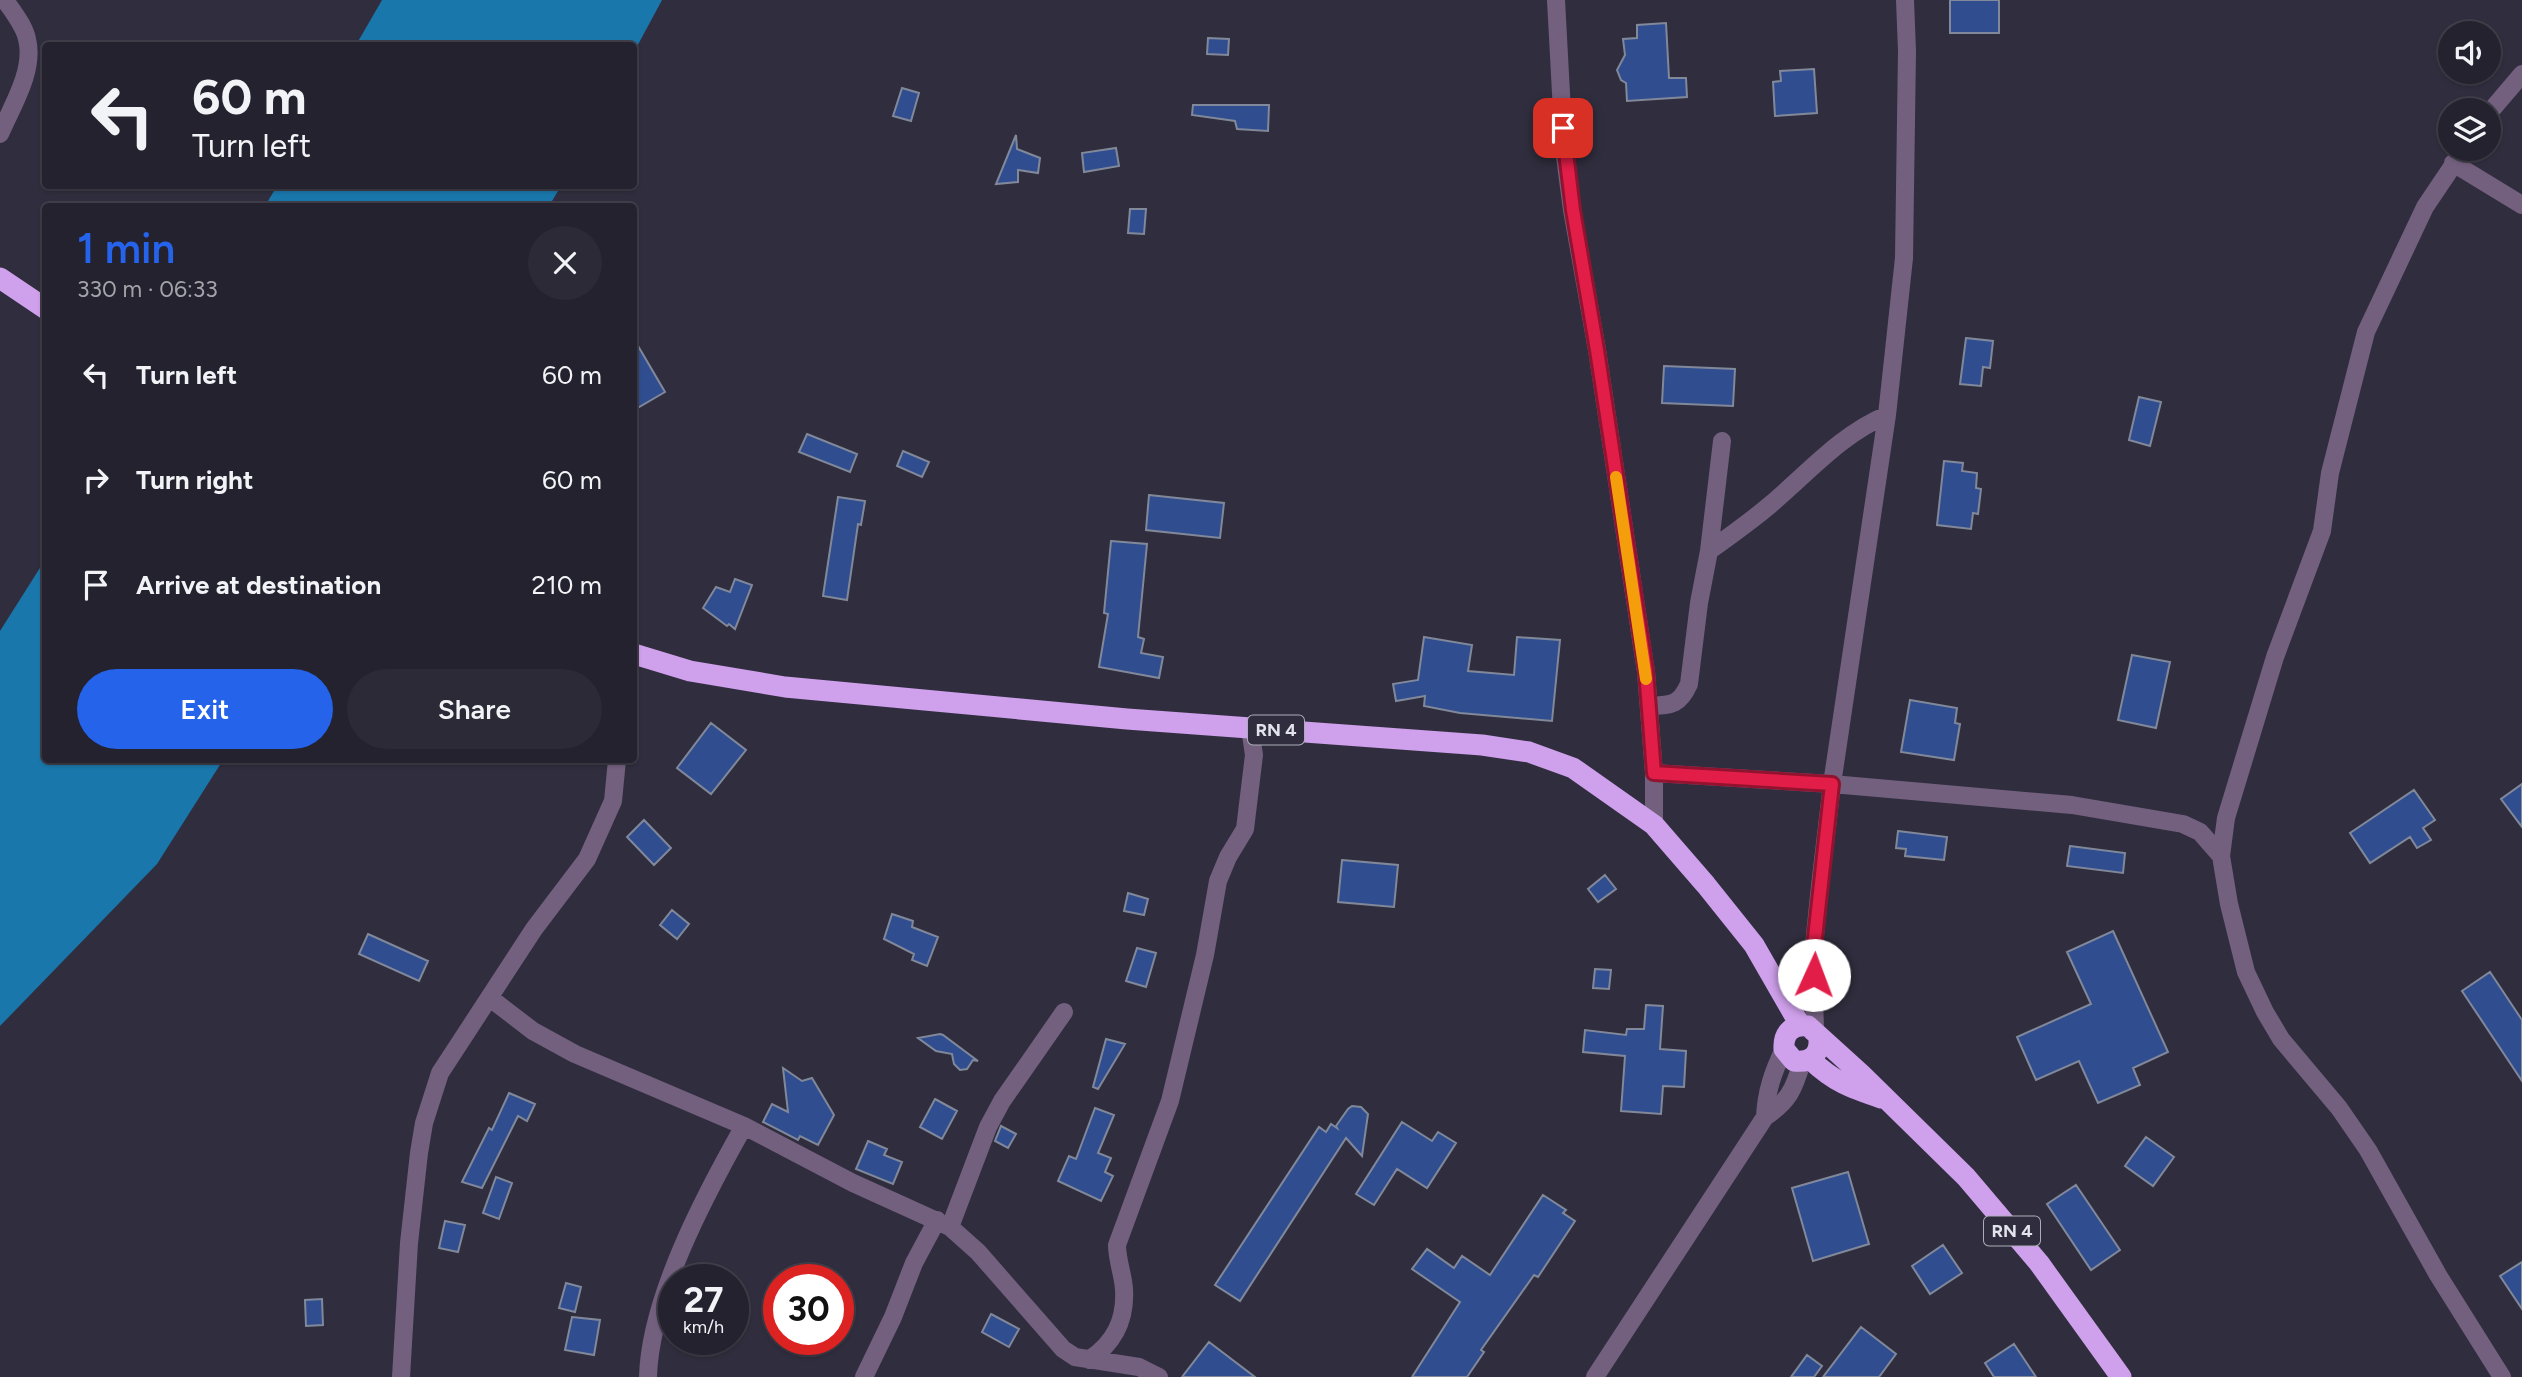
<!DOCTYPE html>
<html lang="en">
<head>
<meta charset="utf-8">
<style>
  :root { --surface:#24222e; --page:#2c2a36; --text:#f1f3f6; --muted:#a3a4aa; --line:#413f4a; --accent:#2563eb }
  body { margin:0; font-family:Figtree,sans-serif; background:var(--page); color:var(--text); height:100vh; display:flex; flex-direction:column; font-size:26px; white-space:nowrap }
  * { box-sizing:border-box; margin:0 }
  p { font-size:23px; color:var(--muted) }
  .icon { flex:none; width:38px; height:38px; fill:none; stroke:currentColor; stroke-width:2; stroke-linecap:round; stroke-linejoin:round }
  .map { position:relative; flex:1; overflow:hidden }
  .panel { position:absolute; left:42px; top:203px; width:595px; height:560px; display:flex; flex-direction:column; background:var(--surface); border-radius:7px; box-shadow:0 2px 5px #0004,0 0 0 2px var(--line) }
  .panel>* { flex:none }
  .guide { position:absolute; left:42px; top:42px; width:595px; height:147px; border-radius:7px; box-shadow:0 2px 5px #0004,0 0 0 2px var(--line); background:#24222e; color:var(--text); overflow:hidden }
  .buttons { position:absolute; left:2438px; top:21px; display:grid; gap:14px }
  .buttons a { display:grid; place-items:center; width:63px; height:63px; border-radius:50%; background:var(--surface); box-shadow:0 2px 5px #0004,0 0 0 2px var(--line); font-size:35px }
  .speed { position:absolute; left:658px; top:1264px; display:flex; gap:14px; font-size:35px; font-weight:700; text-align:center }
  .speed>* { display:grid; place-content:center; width:91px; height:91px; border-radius:50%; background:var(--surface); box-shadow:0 2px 5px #0004,0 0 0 2px var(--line); line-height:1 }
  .speed small { font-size:18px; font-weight:400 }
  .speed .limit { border:10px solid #d22; background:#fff; color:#111 }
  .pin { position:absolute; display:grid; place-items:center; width:60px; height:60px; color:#fff; margin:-30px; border-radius:14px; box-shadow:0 4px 10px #0006 }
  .me { position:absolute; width:77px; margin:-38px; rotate:2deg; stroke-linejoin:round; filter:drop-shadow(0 0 5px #0008) }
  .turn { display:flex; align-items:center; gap:24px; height:147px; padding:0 35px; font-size:32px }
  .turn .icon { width:91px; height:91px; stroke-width:2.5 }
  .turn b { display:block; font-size:49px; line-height:60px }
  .round { display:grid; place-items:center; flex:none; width:74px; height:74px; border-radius:37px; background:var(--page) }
  .overview { display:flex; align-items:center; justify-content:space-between; height:119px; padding:0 35px }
  h1 { font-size:42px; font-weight:600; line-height:52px; color:var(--accent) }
  .primary-button { display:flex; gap:14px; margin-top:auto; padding:14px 35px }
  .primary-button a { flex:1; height:80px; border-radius:42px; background:var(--accent); color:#fff; font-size:28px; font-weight:600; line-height:80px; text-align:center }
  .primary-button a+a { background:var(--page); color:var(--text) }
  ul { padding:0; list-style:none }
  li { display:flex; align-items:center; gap:21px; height:105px; padding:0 35px }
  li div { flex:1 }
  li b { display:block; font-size:26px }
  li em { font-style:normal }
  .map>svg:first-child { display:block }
</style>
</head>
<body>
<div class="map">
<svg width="2522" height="1377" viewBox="0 0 2522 1377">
  <rect width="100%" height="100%" fill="#302e3e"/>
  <path fill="#1a77ab" d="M382,0H662L634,52V46L356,45Z
    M277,186H561L549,206H265Z
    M45,560L46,760H223L157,864L0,1026V631Z"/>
  <path fill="#304d8f" stroke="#80889a" stroke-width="2" d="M1950,0H1999V33H1950Z
    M1666,23L1669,78H1686L1687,97L1627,101L1626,83L1621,80L1617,70L1625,55L1623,39L1637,38V25Z
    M1208,38L1229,39L1228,55L1207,54Z
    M1814,69L1817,113L1775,116L1773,82L1781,81L1780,71Z
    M902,88L919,93L911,121L893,116Z
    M1193,105H1269L1268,131L1237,129L1235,121L1192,115Z
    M1016,135L1017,149L1040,158L1038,173L1018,170V182L996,184Z
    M1116,148L1119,166L1084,172L1082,153Z
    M1130,209H1146L1144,234L1128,233Z
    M1966,338L1993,341L1990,368L1983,367L1981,386L1960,384Z
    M634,339L665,392L634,410Z
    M1664,366L1735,369L1733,406L1662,403Z
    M2139,397L2161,402L2150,446L2129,440Z
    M807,434L857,454L850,472L799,452Z
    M903,451L929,462L922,477L897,466Z
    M1944,461L1963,463L1962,471L1977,473L1976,488L1981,489L1978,514L1973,513L1971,529L1937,525Z
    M1149,495L1224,503L1220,538L1146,530Z
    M838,497L865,501L861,525L858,524L847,600L823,596Z
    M1111,541L1147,544L1138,637L1144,639L1141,653L1163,657L1159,678L1099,667L1108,614L1104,613Z
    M735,579L752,585L735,629L729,624L727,626L703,608L716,587L730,592Z
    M1424,637L1472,645L1468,671L1514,675L1517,637L1560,640L1552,721L1460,713L1424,706L1425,696L1396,701L1393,684L1418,680Z
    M2132,655L2170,662L2156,728L2118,720Z
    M1910,700L1957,708L1955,723L1960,724L1954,760L1901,752Z
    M711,723L746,750L711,794L677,768Z
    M2522,784V827L2501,799Z
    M2414,790L2435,820L2423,828L2431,840L2417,848L2410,837L2370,863L2350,833Z
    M644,820L671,848L654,865L627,837Z
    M1898,831L1947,837L1944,860L1905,856L1906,849L1896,848Z
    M2070,846L2125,853L2123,873L2067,866Z
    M1342,860L1398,865L1394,907L1338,902Z
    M1605,875L1616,889L1598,902L1588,889Z
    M1128,893L1148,899L1144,915L1124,911Z
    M672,910L689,924L677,939L660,925Z
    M892,914L913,921L912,927L938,937L927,966L912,960L914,954L884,939Z
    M2113,931L2168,1052L2133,1068L2140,1085L2098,1103L2079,1061L2036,1080L2017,1037L2091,1004L2067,952Z
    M368,934L428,961L419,981L359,954Z
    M1137,948L1156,953L1146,987L1126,981Z
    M1595,969L1611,970L1609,989L1593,988Z
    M2490,972L2522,1020V1081L2462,991Z
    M1646,1005L1663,1006L1660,1049L1686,1051L1684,1087L1663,1086L1661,1114L1621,1111L1625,1056L1583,1052L1585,1030L1626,1035L1627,1029H1644Z
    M940,1034L943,1035L978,1061L973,1060L967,1069L960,1070L954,1064L952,1054L936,1051L918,1038Z
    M1106,1039L1125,1044L1098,1089L1093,1087Z
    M783,1068L802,1081L812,1078L834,1115L818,1145L800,1136L798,1140L763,1122L772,1104L788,1112Z
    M509,1093L535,1104L527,1121L518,1116L482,1188L462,1182L489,1128L492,1130Z
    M935,1099L957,1111L942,1139L920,1127Z
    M1352,1106L1361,1107L1368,1114L1362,1156L1346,1138L1240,1301L1215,1285L1319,1127L1326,1132L1331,1124L1337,1128L1336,1126L1348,1109Z
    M1095,1108L1114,1115L1098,1153L1111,1158L1105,1172L1113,1176L1101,1201L1058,1181L1069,1156L1076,1159Z
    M1402,1122L1432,1141L1438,1132L1456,1143L1427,1188L1397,1169L1374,1205L1356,1194Z
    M1001,1126L1016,1134L1008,1148L995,1141Z
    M2146,1137L2174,1157L2153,1186L2125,1166Z
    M868,1141L887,1149L884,1155L902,1162L893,1184L856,1169Z
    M1848,1172L1869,1244L1813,1261L1792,1188Z
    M496,1177L512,1183L499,1219L483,1213Z
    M2076,1185L2120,1250L2091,1270L2047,1204Z
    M1543,1195L1566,1210L1563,1213L1575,1221L1538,1277L1534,1275L1481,1350L1484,1352L1467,1377H1412L1460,1302L1412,1269L1427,1249L1454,1268L1462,1256L1490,1275Z
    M445,1221L465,1225L458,1252L439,1248Z
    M1943,1245L1962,1273L1930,1294L1912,1266Z
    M2522,1262V1309L2500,1276Z
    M566,1283L581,1287L575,1312L559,1308Z
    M322,1299L323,1325L306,1326L305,1300Z
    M991,1314L1019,1329L1009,1347L982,1332Z
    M572,1317L600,1320L594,1355L565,1350Z
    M1861,1327L1896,1354L1879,1377H1823Z
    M1209,1342L1255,1377H1182Z
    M2014,1344L2036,1377H1994L1985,1363Z
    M1807,1355L1822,1366L1814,1377H1791Z"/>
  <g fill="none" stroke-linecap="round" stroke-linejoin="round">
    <path stroke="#73607f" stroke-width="18" d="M1556,0L1564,149L1572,210L1597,350L1646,672L1654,773V825
      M2488,114L2522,74
      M0,134C12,106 35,70 27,39C24,25 13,12 5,0
      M2464,149L2425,207L2366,332L2330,473L2322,531L2275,657L2226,818L2221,856L2229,904L2246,972L2265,1012L2281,1039L2339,1108L2368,1150L2438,1275L2502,1377
      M2453,163L2522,205
      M1709,551C1730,536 1751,521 1770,505C1808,473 1841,434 1887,415
      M1649,706C1671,705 1679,706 1689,684L1699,603L1709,551L1722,441
      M1654,773L1832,784L2072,805L2183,824L2200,832L2221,856
      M490,998L533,1031L575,1054L744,1126L853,1183L950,1227L978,1252L1063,1349L1075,1357L1139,1367L1159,1377
      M1815,1031L1813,955L1820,886L1832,784L1887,415L1904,258L1907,51L1905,0
      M1765,1117C1766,1092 1773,1072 1784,1049
      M950,1227L988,1127L1002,1101L1064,1012
      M1089,1360C1114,1343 1126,1321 1124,1289C1123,1274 1117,1260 1117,1245L1170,1101L1205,955L1218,881L1228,857L1245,829L1254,755L1250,728
      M401,1377L409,1243L419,1153L424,1123L440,1073L534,929L587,859L613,801L617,760
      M648,1377C650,1298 705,1195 744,1126
      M864,1377L893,1317L914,1263L937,1220
      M1595,1377L1765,1117C1789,1101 1794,1089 1802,1062"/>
    <path stroke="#cfa0eb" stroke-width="21" d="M0,278L46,309
      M634,654L690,671L785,687L1127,719L1482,745L1529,752L1573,768L1654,825L1706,885L1754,945L1800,1025
      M1819,1038C1820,1055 1811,1063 1794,1061L1784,1049C1783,1033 1792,1024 1808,1026L1861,1074L1966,1177L2039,1263L2121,1377
      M1811,1060C1834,1082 1851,1088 1881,1098"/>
  </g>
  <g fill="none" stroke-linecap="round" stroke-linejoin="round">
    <g stroke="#92132f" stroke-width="18">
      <path id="route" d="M1563,128L1573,210L1597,350L1646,671L1654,773L1832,784L1813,956L1814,975"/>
    </g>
    <use href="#route" stroke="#e11d48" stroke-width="12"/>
    <path stroke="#f59e0b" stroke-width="12" d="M1616,477L1646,679"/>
  </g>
  <g text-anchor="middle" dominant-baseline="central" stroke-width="7" stroke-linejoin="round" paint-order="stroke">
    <g fill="#302e3e" stroke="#adadb8" stroke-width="2">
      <rect x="1248" y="715.5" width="56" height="29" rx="5"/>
      <rect x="1984" y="1216.5" width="56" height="29" rx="5"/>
    </g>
    <g font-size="18" font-weight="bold" fill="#e3e3ed">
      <text x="1276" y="730">RN 4</text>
      <text x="2012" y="1231">RN 4</text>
    </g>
  </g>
</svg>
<div class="buttons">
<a><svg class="icon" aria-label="sound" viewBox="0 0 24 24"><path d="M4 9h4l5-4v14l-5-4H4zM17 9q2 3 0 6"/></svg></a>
<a><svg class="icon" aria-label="layers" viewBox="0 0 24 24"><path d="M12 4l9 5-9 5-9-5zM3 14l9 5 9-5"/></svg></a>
</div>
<div class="speed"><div>27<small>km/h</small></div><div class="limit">30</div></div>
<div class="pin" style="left:1563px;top:128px;background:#d93025"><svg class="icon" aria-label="arrive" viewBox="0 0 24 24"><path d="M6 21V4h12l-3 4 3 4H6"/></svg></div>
<svg class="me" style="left:1814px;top:975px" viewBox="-20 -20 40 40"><circle r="19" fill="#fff"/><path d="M0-13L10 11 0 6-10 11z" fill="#e11d48"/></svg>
<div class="guide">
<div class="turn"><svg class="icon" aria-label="left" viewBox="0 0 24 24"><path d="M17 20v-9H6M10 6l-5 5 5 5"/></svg><div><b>60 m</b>Turn left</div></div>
</div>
<section class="panel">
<div class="overview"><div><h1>1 min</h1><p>330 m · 06:33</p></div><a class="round"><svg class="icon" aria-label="close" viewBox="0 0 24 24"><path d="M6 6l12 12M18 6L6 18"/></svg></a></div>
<ul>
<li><svg class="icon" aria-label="left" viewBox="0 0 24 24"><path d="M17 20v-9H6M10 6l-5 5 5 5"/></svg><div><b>Turn left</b></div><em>60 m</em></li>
<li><svg class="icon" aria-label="right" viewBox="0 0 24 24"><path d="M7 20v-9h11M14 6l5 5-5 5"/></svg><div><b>Turn right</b></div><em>60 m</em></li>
<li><svg class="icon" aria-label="arrive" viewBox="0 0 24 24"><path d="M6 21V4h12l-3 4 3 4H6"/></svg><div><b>Arrive at destination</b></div><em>210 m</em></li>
</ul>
<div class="primary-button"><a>Exit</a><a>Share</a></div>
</section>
</div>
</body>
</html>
